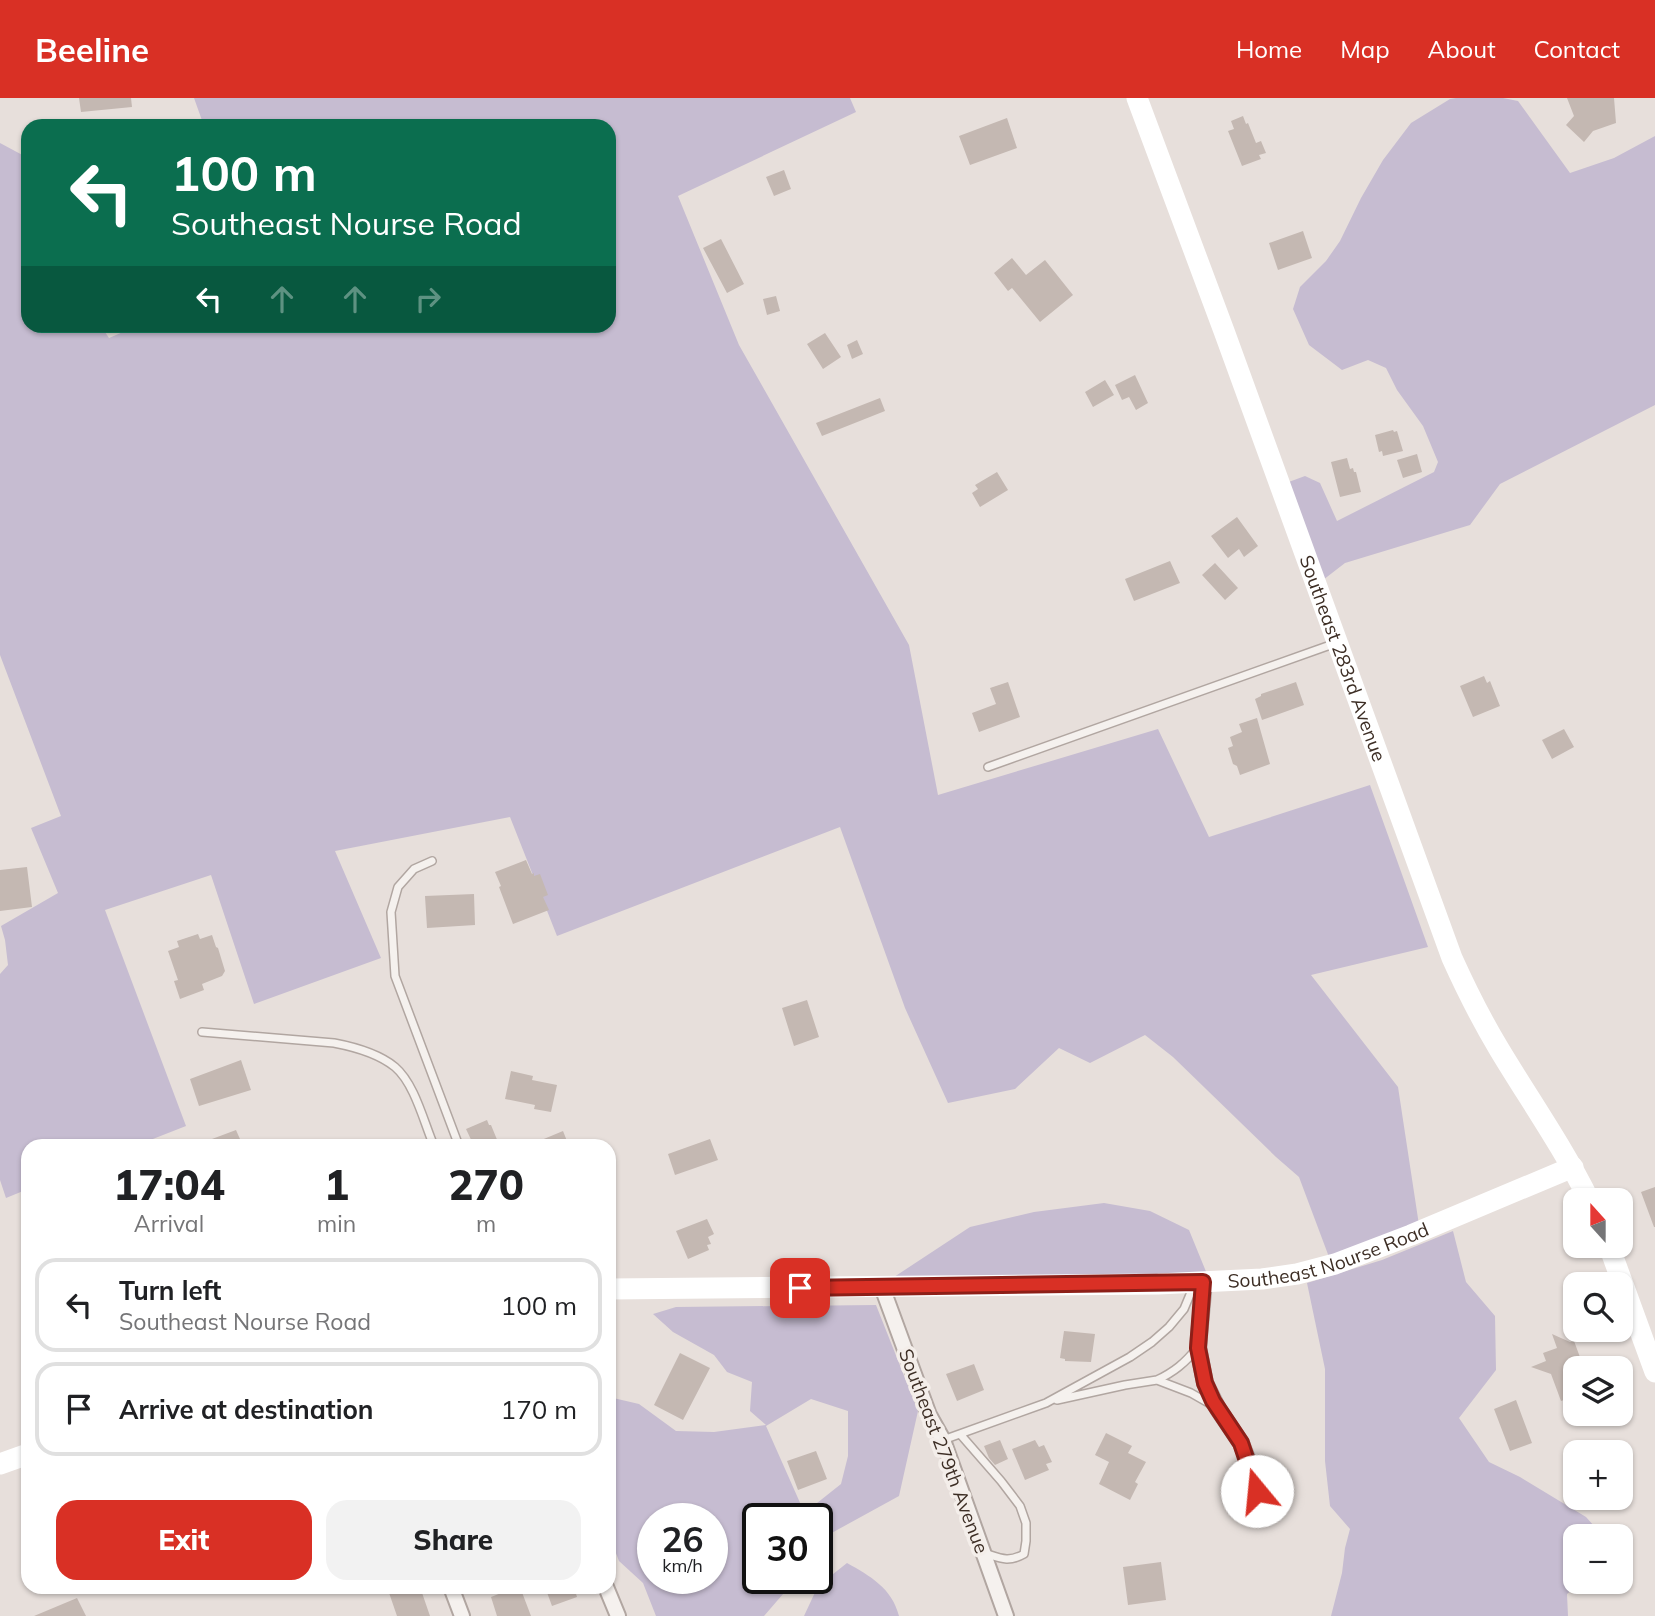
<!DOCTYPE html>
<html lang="en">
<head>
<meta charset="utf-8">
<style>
  :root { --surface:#fff; --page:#f2f2f2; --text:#202124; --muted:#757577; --line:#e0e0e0; --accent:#d93025 }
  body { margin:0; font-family:Mulish,sans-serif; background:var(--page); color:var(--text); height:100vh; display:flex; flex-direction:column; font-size:26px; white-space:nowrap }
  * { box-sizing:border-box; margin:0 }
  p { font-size:23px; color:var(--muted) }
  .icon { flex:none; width:38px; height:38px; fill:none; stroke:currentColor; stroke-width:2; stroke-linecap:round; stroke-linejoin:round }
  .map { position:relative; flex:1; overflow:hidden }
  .panel { position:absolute; left:21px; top:1041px; width:595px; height:455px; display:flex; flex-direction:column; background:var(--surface); border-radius:21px; box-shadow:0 2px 5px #0004 }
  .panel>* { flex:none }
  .guide { position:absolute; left:21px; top:21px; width:595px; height:214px; border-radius:21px; box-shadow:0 2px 5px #0004; background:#0b6e4f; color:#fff; overflow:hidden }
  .needle { width:46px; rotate:339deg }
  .fabs { position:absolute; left:1563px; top:1090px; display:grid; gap:14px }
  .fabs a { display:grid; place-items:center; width:70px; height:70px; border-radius:14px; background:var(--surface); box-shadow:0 2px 5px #0004; font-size:35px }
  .speed { position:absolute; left:637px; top:1405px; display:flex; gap:14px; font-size:35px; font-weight:700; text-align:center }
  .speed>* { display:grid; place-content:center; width:91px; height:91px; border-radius:50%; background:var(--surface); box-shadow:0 2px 5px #0004; line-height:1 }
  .speed small { font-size:18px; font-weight:400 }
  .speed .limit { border:4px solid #111; border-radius:10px; background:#fff; color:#111 }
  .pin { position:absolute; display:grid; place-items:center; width:60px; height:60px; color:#fff; margin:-30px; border-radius:14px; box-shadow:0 4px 10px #0006 }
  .me { position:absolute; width:77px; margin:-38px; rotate:343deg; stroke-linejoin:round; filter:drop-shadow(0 0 5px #0008) }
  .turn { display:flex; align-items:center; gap:24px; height:147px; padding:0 35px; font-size:32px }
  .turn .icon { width:91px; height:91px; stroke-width:2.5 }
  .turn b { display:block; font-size:49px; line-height:60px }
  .lanes { display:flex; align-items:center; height:66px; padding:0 35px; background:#0003; justify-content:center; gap:35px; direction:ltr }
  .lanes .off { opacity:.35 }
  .eta { display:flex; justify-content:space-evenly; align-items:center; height:119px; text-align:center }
  .eta b { font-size:42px; font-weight:800; line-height:49px }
  .action { display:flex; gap:14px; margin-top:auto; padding:14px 35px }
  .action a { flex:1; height:80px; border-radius:21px; background:var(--accent); color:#fff; font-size:28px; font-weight:800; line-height:80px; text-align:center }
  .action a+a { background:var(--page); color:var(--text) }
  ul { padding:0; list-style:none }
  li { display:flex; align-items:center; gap:21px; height:94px; margin:0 14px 10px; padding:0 21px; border:4px solid var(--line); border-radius:21px }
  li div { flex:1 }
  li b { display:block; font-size:26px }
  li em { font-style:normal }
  header { display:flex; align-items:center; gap:42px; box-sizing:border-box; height:98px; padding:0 35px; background:var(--accent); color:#fff }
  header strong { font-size:33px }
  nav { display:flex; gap:38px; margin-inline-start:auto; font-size:24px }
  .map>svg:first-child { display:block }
</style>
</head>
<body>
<header>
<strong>Beeline</strong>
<nav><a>Home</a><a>Map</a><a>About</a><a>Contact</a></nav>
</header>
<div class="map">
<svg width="1655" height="1518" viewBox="0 0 1655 1518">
  <rect width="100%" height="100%" fill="#e7dfdb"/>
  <path fill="#c6bcd1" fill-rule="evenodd" d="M194,0H850L856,14L678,98L739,247L909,547L938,697L1158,631L1209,739L1370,687L1428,849L1311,877L1398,989L1419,1127L1329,1159L1299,1079L1276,1059L1173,959L1145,937L1090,965L1059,950L1015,991L948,1005L905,910L840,729L557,838L510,719L335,753L381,860L254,906L211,777L105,812L186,1028L135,1048H28V1091L6,1100L0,1082V876L8,867L5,842L1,828L58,795L31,730L61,718L0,557V45L28,60V228H101L109,240L137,228H609V28H204Z
    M1456,0H1503L1518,3L1570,75L1614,60L1655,38V307L1500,386L1470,427L1345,465L1323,482L1286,385L1305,378L1320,385L1337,423L1434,374L1438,364L1423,328L1397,292L1386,270L1368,262L1342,272L1309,247L1293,211L1300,189L1326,163L1340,143L1361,100L1383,62L1411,25L1450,1Z
    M1104,1105L1150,1113L1189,1132L1207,1176L891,1181L970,1129L1034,1114Z
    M1453,1133L1466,1184L1495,1218L1496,1272L1459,1320L1489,1364L1520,1379L1586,1419L1603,1438H1575V1484H1582L1567,1496L1568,1518H1331L1342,1475L1345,1450L1350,1431L1330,1408L1325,1363V1271L1307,1185L1382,1162Z
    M876,1207L918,1313L899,1398L817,1443V1421H806L807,1413L841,1386L848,1358V1313L811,1301L766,1328L805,1416L804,1421H758V1480L796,1481L764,1518H656L643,1485L619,1463L609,1437V1299L639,1306L676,1333L714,1334L766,1327L750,1313L752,1284L727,1274L714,1257L673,1234L653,1216L676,1209ZM653,1421H712V1480H653Z
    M847,1465C870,1478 892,1490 899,1518H804L818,1488Z"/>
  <path fill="#c4b8b2" d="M79,0H131L132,9L81,14Z
    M1567,0H1614L1616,25L1593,33L1584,44L1566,27L1574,18Z
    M1243,18L1246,26L1248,25L1256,45L1261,43L1266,55L1259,57L1261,61L1242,68L1228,33L1234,31L1231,23Z
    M1007,20L1017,50L970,67L959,38Z
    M784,72L791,91L774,98L766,79Z
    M1303,133L1312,160L1278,172L1269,145Z
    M721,141L744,186L727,195L703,150Z
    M1012,160L1026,177L1045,162L1073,197L1040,224L1012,190L1008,193L994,175Z
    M776,198L780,213L767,217L763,201Z
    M825,235L841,259L823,271L807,246Z
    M857,242L863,256L852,261L847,247Z
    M1135,277L1148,305L1136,312L1129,299L1122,302L1115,287Z
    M1105,282L1114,297L1093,309L1085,294Z
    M880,300L885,313L822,338L816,325Z
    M1393,332L1394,334L1397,333L1403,353L1383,358L1382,353L1379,354L1375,337Z
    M1417,356L1422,374L1403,380L1397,362Z
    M1347,360L1350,371L1353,370L1354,374H1356L1361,394L1340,399L1331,364Z
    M997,374L1008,392L980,409L972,395L978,391L975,387Z
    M1237,419L1258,448L1244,459L1239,451L1228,460L1211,438Z
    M1170,463L1180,485L1134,503L1125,481Z
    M1215,465L1238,490L1225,502L1202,477Z
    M1484,578L1487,585L1490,583L1500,608L1473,619L1460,588Z
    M1008,584L1020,619L979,634L972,615L996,606L990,590Z
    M1296,584L1304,607L1262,622L1255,601L1261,598V596Z
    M1257,620L1270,666L1240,677L1237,668L1233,666L1228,650L1233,648L1230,639L1242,634L1239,626Z
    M1564,631L1574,649L1552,661L1542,642Z
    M526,762L532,776L534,775V778L540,776L548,797L543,799L549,812L513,826L499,789L501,788L495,774Z
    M27,769L32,809L0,813V772Z
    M474,796L475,827L427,830L425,798Z
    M198,836L200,841L212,837L216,849L218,850L225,873L222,878L202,886L204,892L180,901L174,883L178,882L168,853L179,849L177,843Z
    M807,902L819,939L794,948L782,910Z
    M241,962L251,992L199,1008L190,981Z
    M511,973L533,978L532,982L557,987L551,1014L534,1011L535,1007L505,1001Z
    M487,1022L489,1027H491L498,1044L487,1048H474L466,1031Z
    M236,1032L243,1048H196V1047Z
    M563,1033L569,1048H527Z
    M710,1041L718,1062L675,1077L668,1056Z
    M1655,1089V1129H1654L1641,1094Z
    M707,1121L714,1136L708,1139L711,1146L707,1147L709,1152L688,1161L676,1133Z
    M1064,1233L1095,1236L1091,1264L1065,1263V1261L1060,1260Z
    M1552,1236L1570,1244L1574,1243L1584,1270H1575V1298L1561,1303L1551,1276L1531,1269L1546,1263L1543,1255L1557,1250Z
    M680,1255L710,1270L683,1322L654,1307Z
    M974,1266L984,1292L957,1303L946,1276Z
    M1516,1302L1532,1345L1510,1353L1494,1311Z
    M1106,1335L1132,1348L1128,1355L1146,1364L1135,1384L1138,1386L1130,1402L1099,1386L1109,1364L1095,1357Z
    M1000,1342L1008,1361L995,1367L989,1360L984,1348Z
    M1035,1342L1039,1349L1044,1347L1052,1364L1046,1366L1049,1372L1025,1382L1012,1351Z
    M816,1353L827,1381L798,1392L787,1363Z
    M1161,1464L1166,1502L1128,1507L1123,1469Z
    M387,1489H420L430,1518H397Z
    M516,1489H520L531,1518H497L491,1499Z
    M545,1489H574L577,1499L552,1508Z
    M77,1500L86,1518H34Z"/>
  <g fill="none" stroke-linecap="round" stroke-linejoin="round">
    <g stroke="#b1a6a1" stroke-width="10">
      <path id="lane" d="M988,669L1336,545
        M432,763L414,771L398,789L391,814L395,878L459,1048
        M202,934L334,945C355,949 378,955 395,969C415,986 424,1025 434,1048
        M1157,1282C1174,1274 1185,1265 1197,1250
        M1057,1302L1125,1287L1157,1282L1191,1295L1212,1307
        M960,1336L1001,1383L1020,1408L1026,1425V1443L1024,1456C1008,1465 1000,1460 984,1455
        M943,1342L1046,1305L1130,1259L1152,1244L1169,1229L1184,1211L1194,1187"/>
    </g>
    <g stroke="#b1a6a1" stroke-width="18">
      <path id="street" d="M1204,1184L1198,1249L1205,1285L1218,1311L1241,1345L1250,1368L1264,1418
        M882,1189L929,1317L943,1342L1006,1518
        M451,1489L462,1518
        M606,1489L618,1518"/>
    </g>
    <use href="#lane" stroke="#f5f1ee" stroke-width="7"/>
    <use href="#street" stroke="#f5f1ee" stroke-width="14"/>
    <g stroke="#fff" stroke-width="21">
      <path id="s1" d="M1137,0L1224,233L1452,860C1466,891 1481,921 1499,951C1529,1001 1563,1049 1589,1102"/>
      <path d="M1609,1148L1655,1274"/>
      <path id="s2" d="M609,1191L1158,1186L1262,1181L1297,1176L1335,1166L1411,1137L1573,1069"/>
      <path d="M0,1366L28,1356"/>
    </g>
  </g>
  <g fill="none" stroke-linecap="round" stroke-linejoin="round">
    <g stroke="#8d1f18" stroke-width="18">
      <path id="route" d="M800,1190L1203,1184L1198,1250L1205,1285L1213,1303L1241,1345L1257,1393"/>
    </g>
    <use href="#route" stroke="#d93025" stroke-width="12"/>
  </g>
  <g text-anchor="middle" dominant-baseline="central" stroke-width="7" stroke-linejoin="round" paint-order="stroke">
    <g font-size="19" fill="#3d2e25" stroke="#f4eeea">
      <text stroke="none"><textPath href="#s1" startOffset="597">Southeast 283rd Avenue</textPath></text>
      <text stroke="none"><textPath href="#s2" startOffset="723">Southeast Nourse Road</textPath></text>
      <text transform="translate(944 1353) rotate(69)">Southeast 279th Avenue</text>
    </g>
  </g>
</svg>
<div class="fabs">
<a><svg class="needle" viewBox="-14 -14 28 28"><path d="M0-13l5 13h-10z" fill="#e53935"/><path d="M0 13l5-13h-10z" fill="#757577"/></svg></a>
<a><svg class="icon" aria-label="search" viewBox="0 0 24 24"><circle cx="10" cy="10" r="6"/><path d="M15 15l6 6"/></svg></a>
<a><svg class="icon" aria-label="layers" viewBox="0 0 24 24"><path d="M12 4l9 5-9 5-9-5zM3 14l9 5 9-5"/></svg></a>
<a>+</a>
<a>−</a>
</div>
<div class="speed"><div>26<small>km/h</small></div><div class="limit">30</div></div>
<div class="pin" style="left:800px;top:1190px;background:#d93025"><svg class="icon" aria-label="arrive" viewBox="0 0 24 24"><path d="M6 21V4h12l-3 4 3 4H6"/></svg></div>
<svg class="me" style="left:1257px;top:1393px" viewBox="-20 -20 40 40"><circle r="19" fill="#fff"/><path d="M0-13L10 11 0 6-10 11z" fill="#d93025"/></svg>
<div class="guide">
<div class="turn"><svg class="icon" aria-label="left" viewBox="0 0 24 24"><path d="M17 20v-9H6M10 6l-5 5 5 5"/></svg><div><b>100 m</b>Southeast Nourse Road</div></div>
<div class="lanes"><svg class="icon" aria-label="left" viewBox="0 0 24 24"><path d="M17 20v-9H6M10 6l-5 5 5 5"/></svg><svg class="icon off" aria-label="ahead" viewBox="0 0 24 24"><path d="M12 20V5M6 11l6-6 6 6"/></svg><svg class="icon off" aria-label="ahead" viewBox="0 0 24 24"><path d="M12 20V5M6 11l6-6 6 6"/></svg><svg class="icon off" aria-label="right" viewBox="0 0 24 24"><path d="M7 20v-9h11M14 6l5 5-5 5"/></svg></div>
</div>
<section class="panel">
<div class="eta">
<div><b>17:04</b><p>Arrival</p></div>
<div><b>1</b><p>min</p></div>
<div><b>270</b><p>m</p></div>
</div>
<ul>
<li><svg class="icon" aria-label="left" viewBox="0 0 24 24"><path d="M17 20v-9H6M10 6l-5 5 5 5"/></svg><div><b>Turn left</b><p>Southeast Nourse Road</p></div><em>100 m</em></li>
<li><svg class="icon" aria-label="arrive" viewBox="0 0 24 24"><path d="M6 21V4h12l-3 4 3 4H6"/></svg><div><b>Arrive at destination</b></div><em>170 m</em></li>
</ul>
<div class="action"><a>Exit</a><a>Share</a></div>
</section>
</div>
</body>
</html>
